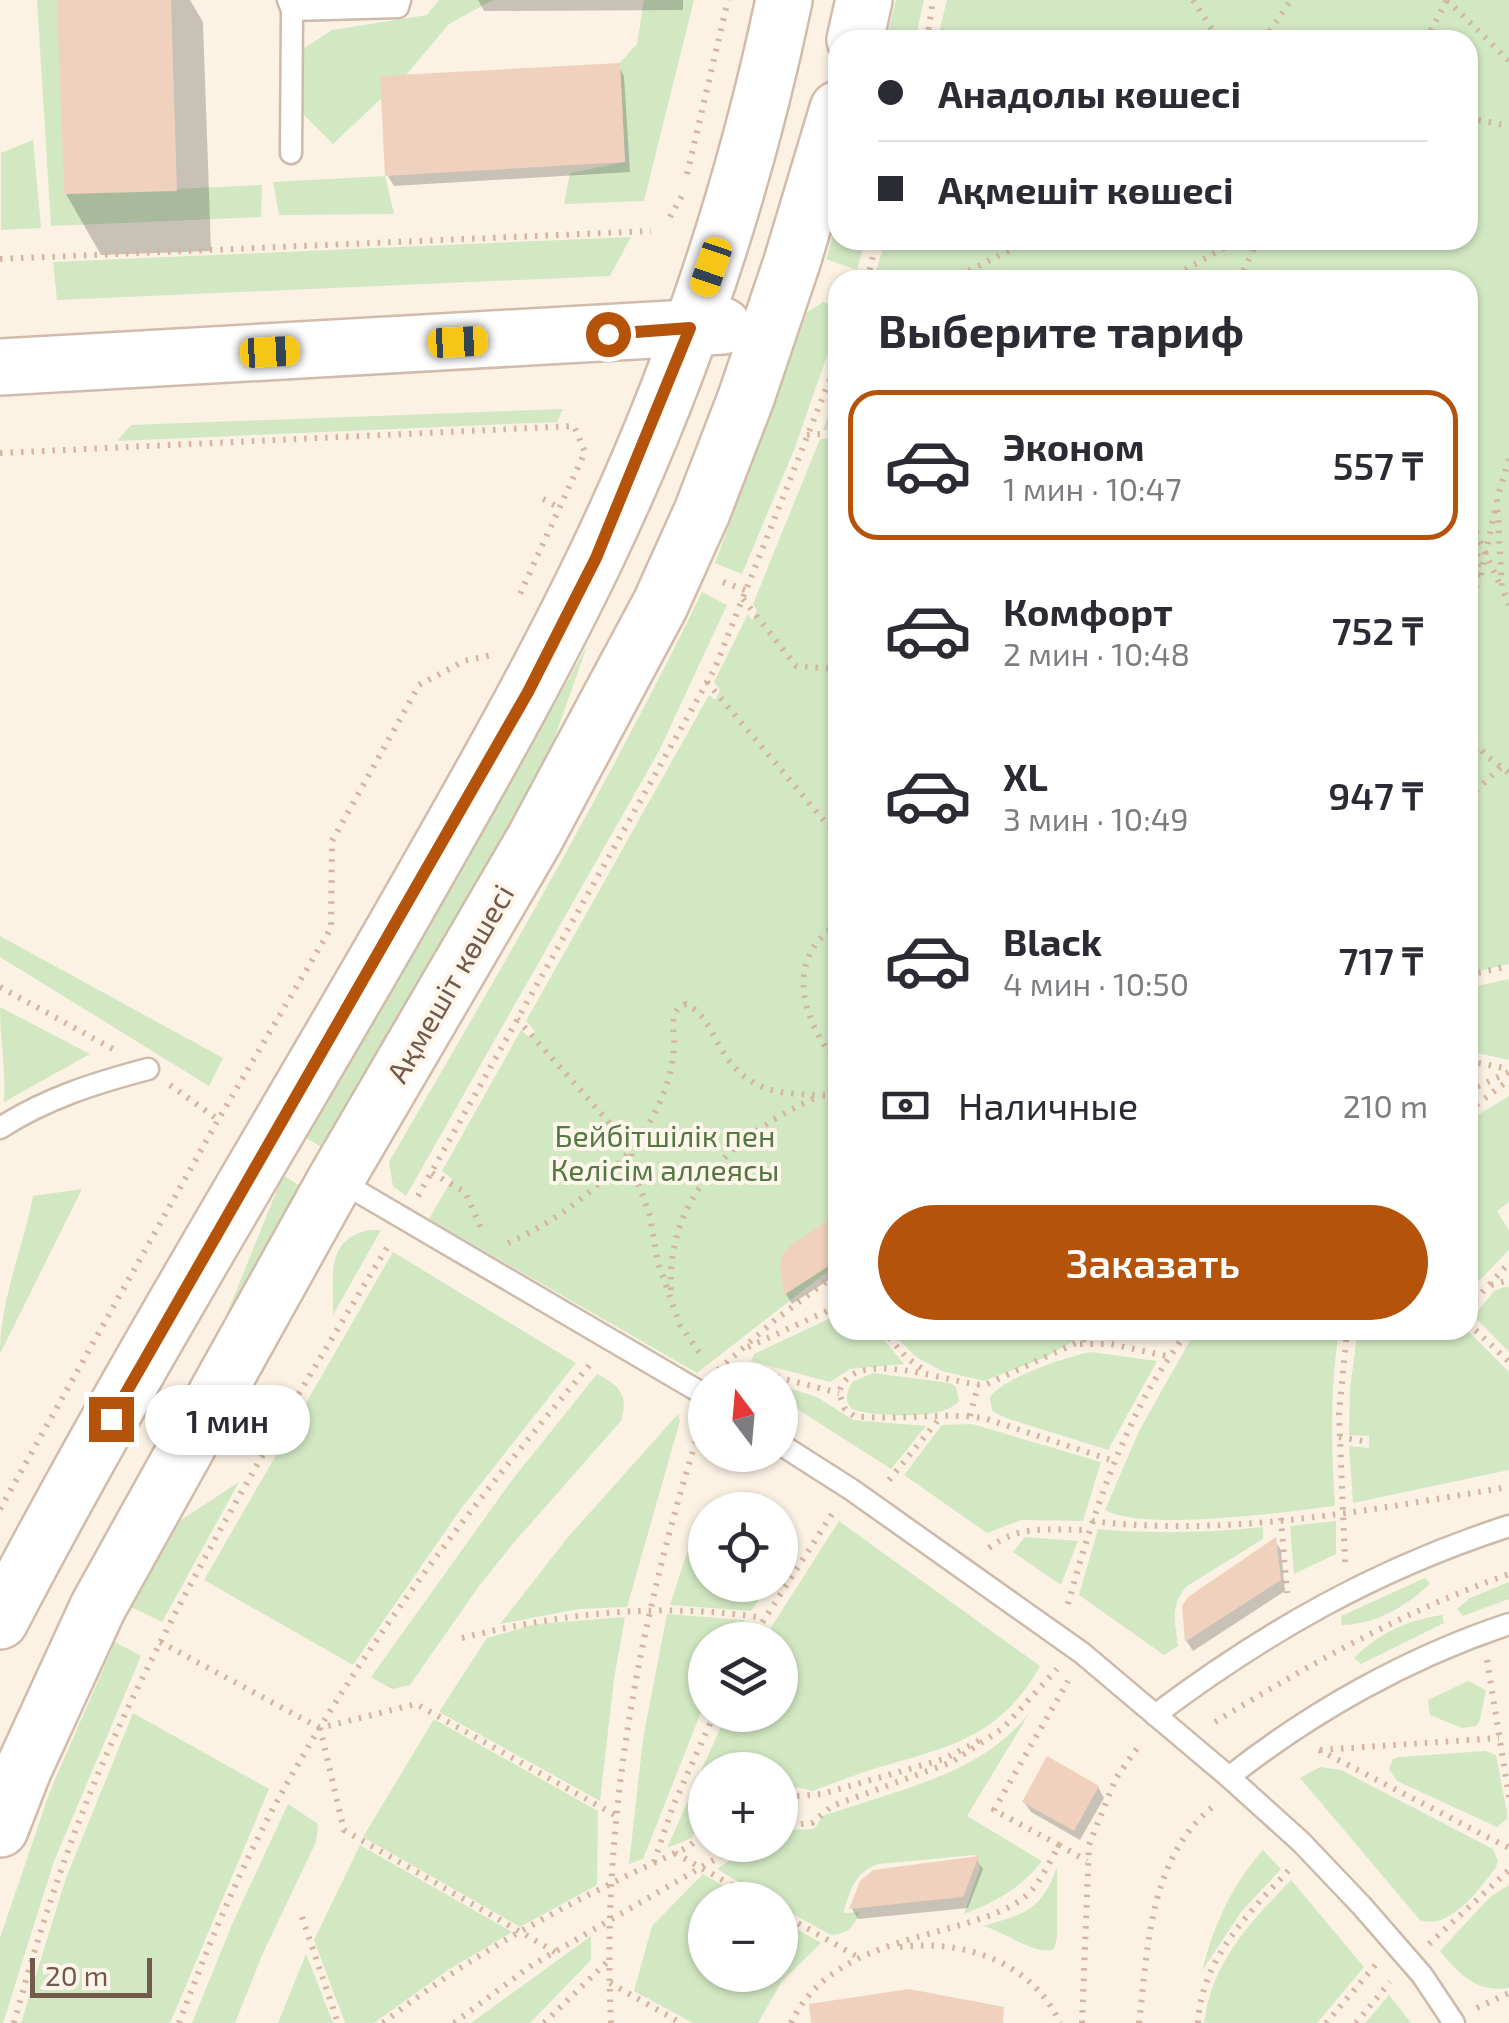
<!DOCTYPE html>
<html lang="ru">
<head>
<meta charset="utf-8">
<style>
  :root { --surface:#fff; --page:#f2f2f3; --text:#2b2b33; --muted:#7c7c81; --line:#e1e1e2; --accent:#b45309 }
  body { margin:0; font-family:"Exo 2",sans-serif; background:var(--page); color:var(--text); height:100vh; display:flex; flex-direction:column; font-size:38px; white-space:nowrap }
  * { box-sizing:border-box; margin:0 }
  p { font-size:32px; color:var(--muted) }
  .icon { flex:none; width:55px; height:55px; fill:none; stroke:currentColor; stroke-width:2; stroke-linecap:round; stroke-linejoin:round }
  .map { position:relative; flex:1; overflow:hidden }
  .panel { position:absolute; left:828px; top:270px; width:650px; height:1070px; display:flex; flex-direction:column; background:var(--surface); border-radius:30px; box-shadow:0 2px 8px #0004 }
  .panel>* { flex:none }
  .top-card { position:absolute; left:828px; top:30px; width:650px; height:220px; border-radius:30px; box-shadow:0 2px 8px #0004; display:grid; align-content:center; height:220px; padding:0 50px; background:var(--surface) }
  .needle { width:65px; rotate:344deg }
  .fabs { position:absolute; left:688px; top:1362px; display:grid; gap:20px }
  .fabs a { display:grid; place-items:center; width:110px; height:110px; border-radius:50%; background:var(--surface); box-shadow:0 2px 8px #0004; font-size:50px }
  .scale { position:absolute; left:30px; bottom:25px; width:122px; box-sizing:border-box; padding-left:10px; border:5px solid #73594b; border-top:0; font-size:28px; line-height:35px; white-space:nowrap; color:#73594b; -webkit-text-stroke:8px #fef6ea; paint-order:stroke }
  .end { position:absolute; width:45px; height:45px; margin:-22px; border:12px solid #b45309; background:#fff; box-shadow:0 0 0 5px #fff }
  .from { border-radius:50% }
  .bubble { position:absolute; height:70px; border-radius:35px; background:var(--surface); box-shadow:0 2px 8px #0004; font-size:32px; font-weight:600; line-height:70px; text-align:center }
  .car { position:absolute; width:30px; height:60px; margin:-30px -15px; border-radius:12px; box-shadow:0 0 8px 2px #0007; background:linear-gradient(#f5c518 24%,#345 0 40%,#f5c518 0 76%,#345 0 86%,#f5c518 0) }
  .top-card b { display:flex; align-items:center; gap:35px; height:95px; font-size:38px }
  .top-card b+b { border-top:2px solid var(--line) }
  .top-card i { width:25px; height:25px; background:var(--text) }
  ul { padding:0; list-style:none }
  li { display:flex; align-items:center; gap:30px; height:150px; margin:0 20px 15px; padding:0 30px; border:5px solid transparent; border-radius:30px }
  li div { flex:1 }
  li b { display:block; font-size:38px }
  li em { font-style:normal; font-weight:600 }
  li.current { border-color:var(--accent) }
  li>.icon { width:90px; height:90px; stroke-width:1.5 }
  h2 { padding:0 50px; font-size:45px; line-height:120px }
  .pay { display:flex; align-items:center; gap:25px; height:110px; padding:0 50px; font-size:38px }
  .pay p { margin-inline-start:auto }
  .primary-button { display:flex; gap:20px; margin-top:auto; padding:20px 50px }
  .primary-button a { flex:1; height:115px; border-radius:60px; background:var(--accent); color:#fff; font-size:40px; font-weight:600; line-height:115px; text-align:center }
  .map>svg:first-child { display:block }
</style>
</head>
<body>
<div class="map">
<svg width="1509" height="2023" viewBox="0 0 1509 2023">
  <rect width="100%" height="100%" fill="#fbf2e4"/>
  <g fill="#d2e8c3">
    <polygon points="37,0 60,0 64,194 262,185 261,217 51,226"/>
    <polygon points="439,0 493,0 449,24 406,75 333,144 295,106 303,49 332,30 427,15"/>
    <polygon points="644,0 694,0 644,201 564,204 570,173 625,162 620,63 637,44"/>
    <polygon points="896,0 924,0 915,40 886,40"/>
    <polygon points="947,0 1509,0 1509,964 1468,974 1468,280 883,280 883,277 875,276 885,240 1468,240 1468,40 937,40"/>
    <polygon points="33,140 41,228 1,230 1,153"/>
    <polygon points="385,176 394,214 279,215 273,182"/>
    <polygon points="837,222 838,240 865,240 857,270 826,259"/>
    <polygon points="631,237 610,276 57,300 53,262"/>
    <polygon points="823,302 837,307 837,327 794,450 742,574 715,563 807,312"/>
    <polygon points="837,392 837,1264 697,1373 429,1219 452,1179 442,1171 521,1030 531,1039 535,1031 526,1021 709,695 715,700 720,690 714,682 748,614 752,620 757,610 753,604 820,439 831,438 833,430 823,430"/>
    <polygon points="563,409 557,422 117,441 131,425"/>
    <path d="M702 592 727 605 659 751 406 1196 393 1186 389 1162C498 975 607 787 702 592Z"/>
    <polygon points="587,646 535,794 330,1152 306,1138 462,870"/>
    <polygon points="0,936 223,1058 209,1086 0,957"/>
    <polygon points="1509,979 1509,1060 1468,1051 1468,988"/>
    <path d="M0 1007 90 1054 4 1102C6 1070 0 1039 0 1007Z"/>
    <polygon points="1509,1096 1509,1202 1497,1211 1509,1230 1509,1250 1468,1292 1468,1121"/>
    <polygon points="283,1175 305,1189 226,1316"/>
    <path d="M82 1189 0 1354C0 1299 23 1249 33 1196Z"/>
    <path d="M369 1230H381L333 1315C334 1277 324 1240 369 1230Z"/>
    <polygon points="393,1252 576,1363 460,1510 353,1665 204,1580"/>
    <polygon points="1504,1287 1509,1287 1509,1352 1474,1316 1494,1291"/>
    <polygon points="837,1315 838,1330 876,1330 904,1364 850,1369 830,1382 751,1361 754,1354"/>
    <polygon points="889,1330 1093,1330 1044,1358 984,1381 942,1371 916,1357"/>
    <path d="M1196 1330H1339C1330 1389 1331 1446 1335 1506 1286 1512 1145 1532 1105 1510L1139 1431Z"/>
    <polygon points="1358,1330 1467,1330 1509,1372 1509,1470 1353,1503 1349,1446 1369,1448 1369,1436 1349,1435 1350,1388"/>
    <path d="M1091 1352 1157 1361 1108 1450 1006 1418 992 1411 990 1398C999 1379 1068 1356 1091 1352Z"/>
    <path d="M873 1373 950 1383 956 1387 959 1401C944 1421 877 1416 854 1410 843 1403 847 1392 852 1382Z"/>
    <path d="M597 1374C620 1386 629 1395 621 1421L516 1540 479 1586 410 1685 392 1689 371 1677 512 1480Z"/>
    <polygon points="780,1385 817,1397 853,1420 926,1426 891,1469 780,1398"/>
    <polygon points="678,1414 680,1421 627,1607 579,1609 500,1624 569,1536"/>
    <polygon points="972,1424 1101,1462 1083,1521 1021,1520 987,1533 904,1475 942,1425"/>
    <polygon points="239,1482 162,1622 131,1607 181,1520"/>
    <path d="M839 1521 1040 1666C1003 1733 955 1746 887 1765 862 1772 837 1782 812 1791L797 1787 780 1803V1770H705V1824L696 1828 692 1838 667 1848 726 1715H780V1640H763Z"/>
    <polygon points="1336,1521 1336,1554 1294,1574 1290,1526"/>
    <path d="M1263 1527V1539L1187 1586C1170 1604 1175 1622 1178 1646L1164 1655 1079 1595 1098 1529C1154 1534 1206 1533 1263 1527Z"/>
    <polygon points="694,1531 705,1532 705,1585 768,1585 751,1611 670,1605"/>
    <polygon points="1025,1537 1078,1541 1061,1585 1013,1552"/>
    <path d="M1425 1578 1430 1584C1405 1607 1376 1624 1342 1625L1341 1616Z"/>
    <polygon points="1509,1582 1509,1599 1463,1616 1457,1609 1470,1598"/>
    <polygon points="667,1614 745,1620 735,1640 705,1640 705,1702 643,1859 629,1864 643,1739"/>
    <path d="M1442 1615 1444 1623 1361 1664 1354 1658C1378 1633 1408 1620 1442 1615Z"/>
    <polygon points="625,1617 614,1679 600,1801 439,1712 487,1638 536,1624"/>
    <polygon points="115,1642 141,1656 54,1861 3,2023 0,2023 0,1938 50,1791"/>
    <polygon points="1468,1681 1486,1690 1480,1720 1476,1726 1462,1728 1430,1715 1428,1700"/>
    <path d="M1030 1712 967 1816 1042 1861C1021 1888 996 1902 964 1914L981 1865 975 1855 879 1864C854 1872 851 1890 843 1913L859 1912C855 1927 847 1934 831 1935L780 1907V1900H769L717 1869 753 1845H780V1834L793 1830 814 1829 823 1816C895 1790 981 1776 1030 1712Z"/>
    <polygon points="133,1713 269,1789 170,2023 21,2023 66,1878"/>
    <polygon points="434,1719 598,1811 597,1885 520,1927 363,1837"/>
    <polygon points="1485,1751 1496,1755 1507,1812 1507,1819 1497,1827 1397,1781 1389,1769 1393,1759 1399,1757"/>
    <path d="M1320 1767 1341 1770 1493 1849 1498 1861 1496 1867C1480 1889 1449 1931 1420 1920L1300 1778Z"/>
    <polygon points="288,1804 318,1824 316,1842 263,1953 235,2023 192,2023 233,1922"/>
    <polygon points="360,1845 512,1932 448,1970 374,2023 345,2023 314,1940"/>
    <path d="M1263 1850 1281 1869 1241 1912 1202 1971C1214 1925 1231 1886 1263 1850Z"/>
    <path d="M1057 1867V1937L1054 1949C1038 1957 1003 1931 983 1926 1025 1914 1041 1911 1057 1867Z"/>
    <polygon points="703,1874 748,1900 705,1900 705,1975 780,1975 780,1919 821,1943 782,1981 758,2023 693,2023 634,1991 652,1926"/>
    <path d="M1291 1880 1364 1967 1317 2023H1204C1212 1961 1250 1923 1291 1880Z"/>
    <path d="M1509 1885V1988C1476 1993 1459 1974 1440 1951L1490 1897Z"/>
    <polygon points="591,1936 591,1960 530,2023 471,2023"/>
    <polygon points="306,1954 333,2023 278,2023"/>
    <polygon points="1389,1995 1411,2023 1365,2023"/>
  </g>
  <g fill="#0003">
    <polygon points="59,0 190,0 203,22 211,251 101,255 66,194"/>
    <polygon points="478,0 683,0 683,10 484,11"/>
    <polygon points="618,65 624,76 630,172 394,186 388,176"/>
    <polygon points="838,1217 838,1274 792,1304 786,1294 783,1259"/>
    <polygon points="1275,1541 1281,1550 1285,1591 1193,1651 1187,1642 1185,1607"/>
    <polygon points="1098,1787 1104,1798 1080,1840 1031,1812 1024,1802"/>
    <polygon points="977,1859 983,1869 968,1908 858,1919 852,1909 865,1878"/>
  </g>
  <g fill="#f0d1bd">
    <polygon points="57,0 171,0 177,191 64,194"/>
    <polygon points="620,63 625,162 385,176 380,76"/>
    <polygon points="838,1214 838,1260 784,1295 780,1265 783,1254 791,1245"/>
    <polygon points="1276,1537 1281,1580 1185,1642 1182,1606 1188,1597"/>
    <polygon points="1047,1756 1099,1786 1074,1831 1022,1802"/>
    <polygon points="979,1856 963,1897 849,1909 860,1881 873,1870"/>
    <polygon points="909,1989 1004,2007 1003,2023 811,2023 809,2004"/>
  </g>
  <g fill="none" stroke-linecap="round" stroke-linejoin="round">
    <g stroke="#ccbaab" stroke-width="25">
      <g id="lane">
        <polyline points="288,0 292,10 291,153"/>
        <polyline points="292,10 398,7 400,0"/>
        <path d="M0 1128C47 1098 95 1083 148 1069"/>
        <polyline points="338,1180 705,1395"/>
        <polyline points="780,1444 852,1490 1082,1653 1229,1777 1301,1842 1361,1905 1422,1975 1454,2023"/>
        <path d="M1155 1715C1267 1631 1376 1569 1509 1526"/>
        <path d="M1229 1777C1311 1712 1409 1657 1509 1624"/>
      </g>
    </g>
    <g stroke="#d1bcab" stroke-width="60">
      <g id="secondary">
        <polyline points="855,40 864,0"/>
        <polyline points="0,367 723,326"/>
        <path d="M0 1621C123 1385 263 1157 396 926 465 805 535 684 595 559 680 382 744 191 784 0"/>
        <polyline points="0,1829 23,1770 98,1607 336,1179 534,840 660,605 702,512 746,398 792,262 838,109"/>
      </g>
    </g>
    <g stroke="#d4b5a0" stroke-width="6" stroke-dasharray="2.5 8" stroke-linecap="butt">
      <polyline points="1193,0 1219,40"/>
      <polyline points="1447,0 1509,61"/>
      <polyline points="927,40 933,0"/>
      <polyline points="1264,40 1291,0"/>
      <polyline points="1426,40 1447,0"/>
      <polyline points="1468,118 1509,126"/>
      <polyline points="687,174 728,0"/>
      <polyline points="670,217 682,196"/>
      <polyline points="0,259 651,231"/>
      <polyline points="867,280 877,240"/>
      <polyline points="950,280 1030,240"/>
      <polyline points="1167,280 1238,240"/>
      <polyline points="1239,280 1258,240"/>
      <polyline points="807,435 838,433"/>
      <polyline points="0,453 574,426 585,452 520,594"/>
      <polyline points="1509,459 1497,499 1502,588 1509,605"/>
      <polyline points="543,499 560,508"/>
      <path d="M1468 513C1483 549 1479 588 1468 624"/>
      <polyline points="1476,532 1500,585"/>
      <polyline points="1481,575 1495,509"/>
      <polyline points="723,582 745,590"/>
      <polyline points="743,599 796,666 838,669"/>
      <polyline points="707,682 837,836"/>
      <polyline points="1468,735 1487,756 1509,773"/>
      <polyline points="1468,757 1478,747"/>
      <polyline points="1468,798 1501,767"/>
      <path d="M838 924C783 958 802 1022 838 1063"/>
      <polyline points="1468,975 1509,966"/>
      <polyline points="0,987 113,1049"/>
      <polyline points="517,1019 632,1148 631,1164 650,1216 658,1263 680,1325 701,1355"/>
      <polyline points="1468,1061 1509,1069"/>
      <polyline points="170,1085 220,1121"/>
      <polyline points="1468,1091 1509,1072"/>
      <polyline points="1468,1111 1509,1080"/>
      <polyline points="432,1173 465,1192 481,1228"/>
      <polyline points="418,1196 715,668 838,359"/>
      <path d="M508 1243C569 1216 630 1166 659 1104 668 1085 673 1066 674 1045 674 1035 672 1022 675 1014 678 1007 680 1007 686 1004 704 1013 710 1030 720 1047 750 1099 787 1093 838 1096"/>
      <polyline points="1491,1285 1509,1280"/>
      <path d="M671 1290C666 1196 735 1134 815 1098"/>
      <polyline points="1468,1308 1509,1263"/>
      <polyline points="1468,1323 1509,1362"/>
      <polyline points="882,1330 907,1358 927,1372"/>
      <path d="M1104 1330 985 1385C952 1385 851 1343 839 1393L845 1409 854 1416C897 1421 941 1412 984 1418L1114 1461"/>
      <polyline points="1080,1344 1111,1344 1171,1357"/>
      <polyline points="748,1347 838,1306"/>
      <polyline points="726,1364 839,1393"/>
      <polyline points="718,1370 776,1319 838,1273"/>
      <polyline points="970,1416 978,1385"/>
      <polyline points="1339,1437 1369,1442"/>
      <polyline points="889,1480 939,1419"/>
      <polyline points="0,1509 218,1120 331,928 332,841 419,685 464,661 492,655"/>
      <polyline points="1281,1518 1287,1593"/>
      <path d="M1092 1521C1230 1538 1373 1509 1509 1487"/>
      <path d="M989 1548C1019 1524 1052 1530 1089 1530"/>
      <polyline points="1345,1562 1339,1414 1347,1330"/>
      <path d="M1068 1604C1088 1532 1110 1462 1146 1395 1158 1373 1174 1351 1188 1330"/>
      <path d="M462 1638C562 1613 662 1602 764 1618"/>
      <polyline points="751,1640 834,1511"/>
      <polyline points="160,1642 320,1728"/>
      <polyline points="1487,1660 1509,1797"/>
      <path d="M1215 1722C1310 1664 1404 1611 1509 1574"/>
      <polyline points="1319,1750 1509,1848"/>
      <polyline points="1320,1750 1499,1738"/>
      <polyline points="780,1808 796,1796 822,1794 944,1759 984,1738"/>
      <polyline points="780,1826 812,1823 832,1806 952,1762 1002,1729 1057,1669"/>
      <polyline points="1059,1845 1087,1861"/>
      <polyline points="675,1853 758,1900"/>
      <polyline points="654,1862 673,1806 714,1715"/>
      <polyline points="780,1913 858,1957"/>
      <polyline points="302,1917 338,2023"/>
      <polyline points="1429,1944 1509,1870"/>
      <path d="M900 1947C964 1939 1032 1962 1060 2023"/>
      <polyline points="555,1952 344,1830 320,1728 416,1704 615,1815"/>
      <polyline points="610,1983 681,2023"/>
      <polyline points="1477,2008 1509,1993"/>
      <path d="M14 2023C39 1931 69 1839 108 1751 188 1574 290 1407 391 1241"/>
      <path d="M179 2023C209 1943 243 1861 285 1787 370 1635 480 1495 592 1362"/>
      <path d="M383 2023C474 1951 583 1895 688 1847L705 1833"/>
      <polyline points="454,2023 532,1965 740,1845"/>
      <polyline points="544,2023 608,1961"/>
      <path d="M611 2023C601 1818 639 1620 701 1425"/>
      <path d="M791 2023C824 1954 901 1943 967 1923 989 1916 1013 1909 1030 1892 1042 1879 1050 1861 1059 1845L994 1810 1068 1681"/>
      <polyline points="1082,2023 1089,1845 1116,1778 1141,1743"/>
      <path d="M1139 2023C1148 1947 1149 1856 1215 1805"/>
      <path d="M1198 2023C1201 1960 1249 1912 1290 1869"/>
      <polyline points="1326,2023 1377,1963"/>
      <polyline points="1356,2023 1390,1982"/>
    </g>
    <use href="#lane" stroke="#fff" stroke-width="20"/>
    <use href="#secondary" stroke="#fff" stroke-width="55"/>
  </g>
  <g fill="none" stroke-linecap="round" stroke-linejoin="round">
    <polyline stroke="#b45309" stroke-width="12" points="111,1419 528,692 596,558 690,328 608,334"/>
  </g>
  <g text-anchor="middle" stroke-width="8" stroke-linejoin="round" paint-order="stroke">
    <g font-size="30" fill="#73594b" stroke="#fef6ea">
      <text transform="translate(451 984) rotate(-60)" y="10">Ақмешіт көшесі</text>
    </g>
    <g font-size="30" fill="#537843" stroke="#fef6ea">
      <text x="665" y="1147">Бейбітшілік пен<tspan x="665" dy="34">Келісім аллеясы</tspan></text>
    </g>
  </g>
</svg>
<div class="fabs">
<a><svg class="needle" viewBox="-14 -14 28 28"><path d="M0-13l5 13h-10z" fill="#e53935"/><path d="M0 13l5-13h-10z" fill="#7c7c81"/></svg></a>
<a><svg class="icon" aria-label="locate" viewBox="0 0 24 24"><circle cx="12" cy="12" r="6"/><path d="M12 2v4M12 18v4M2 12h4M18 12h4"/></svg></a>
<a><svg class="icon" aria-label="layers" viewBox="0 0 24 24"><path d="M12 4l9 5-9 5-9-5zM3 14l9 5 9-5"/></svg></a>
<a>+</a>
<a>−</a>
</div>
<div class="scale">20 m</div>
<i class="end from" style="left:608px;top:334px"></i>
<i class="end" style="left:111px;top:1419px"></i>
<div class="bubble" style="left:145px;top:1385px;width:165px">1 мин</div>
<i class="car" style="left:711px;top:267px;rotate:199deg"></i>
<i class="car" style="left:458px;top:342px;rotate:87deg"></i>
<i class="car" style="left:270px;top:352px;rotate:87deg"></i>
<div class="top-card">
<b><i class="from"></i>Анадолы көшесі</b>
<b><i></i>Ақмешіт көшесі</b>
</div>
<section class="panel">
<h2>Выберите тариф</h2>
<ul>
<li class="current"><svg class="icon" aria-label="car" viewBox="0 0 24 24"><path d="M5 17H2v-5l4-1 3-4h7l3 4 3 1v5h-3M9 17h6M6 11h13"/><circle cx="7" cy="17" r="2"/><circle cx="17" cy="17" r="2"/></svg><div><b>Эконом</b><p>1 мин · 10:47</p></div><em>557 ₸</em></li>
<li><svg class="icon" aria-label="car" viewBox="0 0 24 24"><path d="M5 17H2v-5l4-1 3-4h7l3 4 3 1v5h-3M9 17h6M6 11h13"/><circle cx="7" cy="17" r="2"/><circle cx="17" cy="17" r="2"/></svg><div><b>Комфорт</b><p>2 мин · 10:48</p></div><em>752 ₸</em></li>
<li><svg class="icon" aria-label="car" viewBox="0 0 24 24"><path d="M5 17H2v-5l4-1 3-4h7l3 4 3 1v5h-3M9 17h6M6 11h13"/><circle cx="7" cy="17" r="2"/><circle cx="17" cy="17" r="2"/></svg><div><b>XL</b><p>3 мин · 10:49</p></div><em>947 ₸</em></li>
<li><svg class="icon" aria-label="car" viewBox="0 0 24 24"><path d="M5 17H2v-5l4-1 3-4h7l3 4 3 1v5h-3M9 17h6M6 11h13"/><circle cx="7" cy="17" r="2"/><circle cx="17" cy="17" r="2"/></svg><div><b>Black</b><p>4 мин · 10:50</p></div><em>717 ₸</em></li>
</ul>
<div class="pay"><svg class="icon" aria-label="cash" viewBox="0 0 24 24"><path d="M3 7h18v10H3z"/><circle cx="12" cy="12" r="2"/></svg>Наличные<p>210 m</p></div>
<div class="primary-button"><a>Заказать</a></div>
</section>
</div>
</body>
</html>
